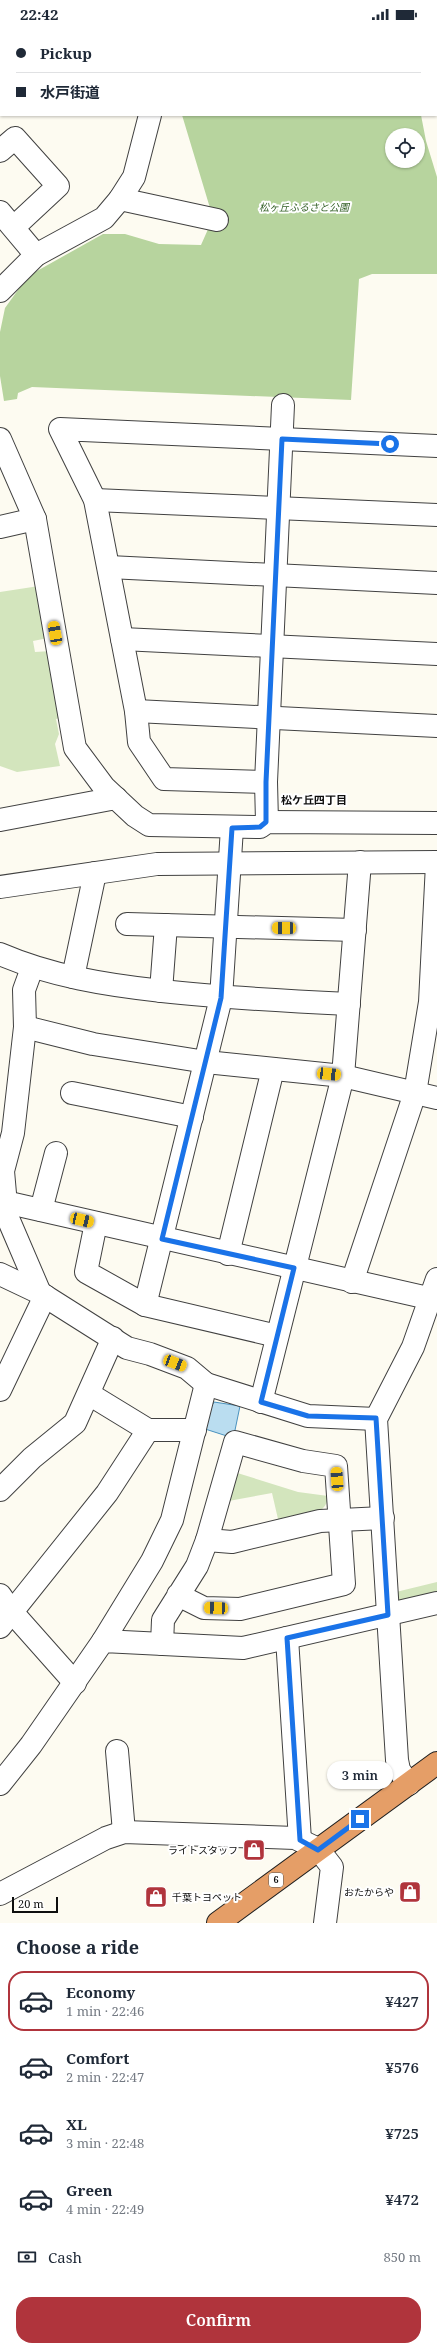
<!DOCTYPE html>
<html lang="en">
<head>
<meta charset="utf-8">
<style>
  :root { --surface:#fff; --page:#f6f6f7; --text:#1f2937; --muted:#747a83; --line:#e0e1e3; --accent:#b0343c }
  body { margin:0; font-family:"Noto Serif","Noto Sans JP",serif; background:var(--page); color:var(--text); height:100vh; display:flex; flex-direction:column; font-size:15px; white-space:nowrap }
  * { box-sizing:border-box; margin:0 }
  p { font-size:13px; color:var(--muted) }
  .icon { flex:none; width:22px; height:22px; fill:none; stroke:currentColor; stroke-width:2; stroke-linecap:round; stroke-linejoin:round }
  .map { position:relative; height:1895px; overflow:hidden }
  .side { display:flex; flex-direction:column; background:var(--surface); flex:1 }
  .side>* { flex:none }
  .hud { position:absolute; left:0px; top:0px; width:437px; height:88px; box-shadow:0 1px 3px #0004; display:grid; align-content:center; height:88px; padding:0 16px; background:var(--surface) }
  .controls { position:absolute; left:385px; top:100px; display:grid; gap:8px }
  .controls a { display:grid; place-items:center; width:40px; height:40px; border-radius:50%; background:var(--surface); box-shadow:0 1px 3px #0004; font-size:20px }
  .scale { position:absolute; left:12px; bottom:10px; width:46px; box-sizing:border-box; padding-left:4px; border:2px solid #0e0e0e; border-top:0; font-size:11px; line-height:14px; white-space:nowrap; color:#0e0e0e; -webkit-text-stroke:3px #fff; paint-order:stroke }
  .end { position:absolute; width:18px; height:18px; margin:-9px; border:5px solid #1a73e8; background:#fff; box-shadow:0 0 0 2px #fff }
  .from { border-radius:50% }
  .bubble { position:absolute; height:28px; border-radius:14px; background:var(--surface); box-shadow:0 1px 3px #0004; font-size:13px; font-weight:600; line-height:28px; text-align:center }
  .car { position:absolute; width:12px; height:24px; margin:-12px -6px; border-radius:5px; box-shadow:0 0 3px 1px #0007; background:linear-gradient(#f5c518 24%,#345 0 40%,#f5c518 0 76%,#345 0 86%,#f5c518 0) }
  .hud b { display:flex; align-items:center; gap:14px; height:38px; font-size:15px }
  .hud b+b { border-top:1px solid var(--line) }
  .hud i { width:10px; height:10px; background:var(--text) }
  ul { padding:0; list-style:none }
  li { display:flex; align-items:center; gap:12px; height:60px; margin:0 8px 6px; padding:0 8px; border:2px solid transparent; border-radius:16px }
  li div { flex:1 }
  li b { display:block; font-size:15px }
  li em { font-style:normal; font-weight:600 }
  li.selected { border-color:var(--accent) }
  li>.icon { width:36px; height:36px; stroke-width:1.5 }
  h2 { padding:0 16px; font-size:18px; line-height:48px }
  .pay { display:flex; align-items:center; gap:10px; height:44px; padding:0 16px; font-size:15px }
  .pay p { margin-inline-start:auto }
  .cta { display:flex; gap:8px; margin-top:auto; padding:8px 16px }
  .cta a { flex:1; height:46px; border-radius:16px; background:var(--accent); color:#fff; font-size:16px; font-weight:600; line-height:46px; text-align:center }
  .status { display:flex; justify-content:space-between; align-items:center; height:28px; padding:0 20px; background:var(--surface); direction:ltr }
  .status svg { height:11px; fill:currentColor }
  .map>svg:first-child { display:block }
</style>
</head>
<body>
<div class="status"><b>22:42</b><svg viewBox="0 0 49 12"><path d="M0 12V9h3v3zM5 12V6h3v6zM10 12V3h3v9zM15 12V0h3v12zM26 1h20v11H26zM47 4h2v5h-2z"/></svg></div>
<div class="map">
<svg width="437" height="1895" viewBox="0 0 437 1895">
  <rect width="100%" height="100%" fill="#fdfbf1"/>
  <g fill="#d3e5bd">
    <polygon points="39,558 48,610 33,613 35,624 51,623 63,689 56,691 59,706 55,716 60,738 17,744 0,738 0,564"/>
    <path d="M231 1443 298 1464 328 1468C327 1491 295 1488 278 1491L272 1465 223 1474Z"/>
    <polygon points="437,1554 437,1567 396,1574 396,1564"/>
  </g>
  <path fill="#b7d49e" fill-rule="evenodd" d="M182 87H421L426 113 437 149V246H372L359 251 351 372 32 359 18 365 17 371 4 373 0 348V304L5 280 28 248 103 206H125L159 216 201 217 213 190ZM392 107H418V133H392Z"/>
  <polygon fill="#baddf0" stroke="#4992bf" points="214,1374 240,1378 234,1407 230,1409 202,1400 209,1376 213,1376"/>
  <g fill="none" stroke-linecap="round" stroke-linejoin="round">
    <g stroke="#414141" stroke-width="24">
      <g id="minor">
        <polyline points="171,1 172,0"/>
        <polyline points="376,1 379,0"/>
        <polyline points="0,123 15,110 58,158 14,199"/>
        <polyline points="120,171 217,192"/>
        <polyline points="0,184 36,227"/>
        <polyline points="0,263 36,227 104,190 120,171 134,149 150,87"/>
        <polyline points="0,411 35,491 75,720 104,759 135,788 149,797 260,799 267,794 437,795"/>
        <polyline points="95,472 437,487"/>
        <polyline points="0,499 35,491"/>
        <polyline points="109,539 437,555"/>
        <polyline points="122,611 437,626"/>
        <polyline points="136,683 437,698"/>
        <polyline points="266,754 164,751 139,714 136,683 95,472 60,401 437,418"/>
        <polyline points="0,792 116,770"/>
        <polyline points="267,794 266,754 283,377"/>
        <polyline points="0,859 157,836 437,834"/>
        <polyline points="127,896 355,902"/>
        <path d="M0 926C51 948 106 957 162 963 224 970 286 973 349 976"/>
        <polyline points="32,940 24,962 25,999 13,1105 3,1143 7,1188 40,1265"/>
        <polyline points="73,949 95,845"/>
        <polyline points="161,963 166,897"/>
        <polyline points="25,999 93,1016 206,1034 343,1048 437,1070"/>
        <polyline points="72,1065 192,1089"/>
        <polyline points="5,1174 437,1272"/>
        <polyline points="41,1182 56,1125"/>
        <polyline points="96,1195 86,1244 145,1277 277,1308"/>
        <polyline points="228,1226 273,1041"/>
        <polyline points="0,1246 40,1265 127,1320 150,1326 187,1340 206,1356 308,1388 376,1391"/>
        <polyline points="352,1254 415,1065 430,974 437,836"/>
        <polyline points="145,1277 221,970 232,800"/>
        <polyline points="0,1362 45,1268"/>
        <polyline points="89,1366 148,1402 195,1402"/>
        <polyline points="261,1374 343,1048 360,834"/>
        <polyline points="0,1462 32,1430 75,1395 113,1310"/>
        <polyline points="207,1512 232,1514 320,1493 383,1490"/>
        <polyline points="0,1567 12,1584 75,1655"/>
        <polyline points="0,1599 107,1465 148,1402"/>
        <polyline points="287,1610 300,1812"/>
        <polyline points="103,1613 152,1533 172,1492 206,1356"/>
        <polyline points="162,1616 163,1592 197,1538 207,1512 235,1414 303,1433 336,1438 344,1556 240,1581 204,1580 178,1567"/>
        <polyline points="117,1723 124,1804"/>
        <polyline points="0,1756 31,1717 103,1613 243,1620 437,1575"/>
        <polyline points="409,1756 399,1742 397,1732 376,1391 413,1319 437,1251"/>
        <polyline points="0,1866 106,1810 124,1804 295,1810 318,1821 332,1839 325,1895"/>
      </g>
    </g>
    <g stroke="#1f1f1f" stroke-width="24">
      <polyline id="highway" points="218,1895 437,1735"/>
    </g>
    <use href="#minor" stroke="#fff" stroke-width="22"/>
    <use href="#highway" stroke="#e59e67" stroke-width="22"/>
  </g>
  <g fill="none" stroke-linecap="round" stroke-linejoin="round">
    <polyline stroke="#1a73e8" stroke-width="5" points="360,1791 318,1822 300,1812 287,1610 388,1587 376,1390 308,1388 261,1374 294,1240 162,1211 221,970 232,800 260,799 266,794 266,754 282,411 390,416"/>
  </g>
  <defs>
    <g id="shop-square" transform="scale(1.15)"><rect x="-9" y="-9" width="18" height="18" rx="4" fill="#b0343c" stroke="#fff"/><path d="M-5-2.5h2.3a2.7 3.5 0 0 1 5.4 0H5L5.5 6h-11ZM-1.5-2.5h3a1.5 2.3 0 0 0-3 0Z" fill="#fff"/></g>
  </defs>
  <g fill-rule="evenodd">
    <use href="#shop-square" x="254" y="1822"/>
    <use href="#shop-square" x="410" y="1864"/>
    <use href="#shop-square" x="156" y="1869"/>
  </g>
  <g text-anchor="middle" stroke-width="4" stroke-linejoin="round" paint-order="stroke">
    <rect fill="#fff" stroke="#565656" stroke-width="1" x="269" y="1845" width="14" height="14" rx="3"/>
    <g font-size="9" font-weight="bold" fill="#0e0e0e">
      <text x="276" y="1855">6</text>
    </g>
    <g font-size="10" font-style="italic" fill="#325f25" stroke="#fff">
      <text x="304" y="183">松ヶ丘ふるさと公園</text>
    </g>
    <g font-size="10" fill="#0e0e0e" stroke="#fff" text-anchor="end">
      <text x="238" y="1826">ライトスタッフ</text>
      <text x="394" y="1868">おたからや</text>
      <text x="172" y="1873" text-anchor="start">千葉トヨペット</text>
    </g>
    <g font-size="11" font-weight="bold" fill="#0e0e0e" stroke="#fff">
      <text x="314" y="776">松ケ丘四丁目</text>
    </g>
  </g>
</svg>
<div class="controls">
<a><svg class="icon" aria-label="locate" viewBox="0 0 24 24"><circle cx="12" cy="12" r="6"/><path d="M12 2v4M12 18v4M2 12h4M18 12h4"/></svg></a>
</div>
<div class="scale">20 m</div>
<i class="end from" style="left:390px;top:416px"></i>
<i class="end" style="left:360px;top:1791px"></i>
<div class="bubble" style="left:327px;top:1733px;width:66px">3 min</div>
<i class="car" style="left:55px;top:605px;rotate:350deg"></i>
<i class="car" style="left:284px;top:900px;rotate:271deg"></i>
<i class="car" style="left:329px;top:1046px;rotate:96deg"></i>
<i class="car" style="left:82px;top:1192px;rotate:103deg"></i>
<i class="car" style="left:175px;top:1335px;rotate:111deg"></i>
<i class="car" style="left:337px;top:1451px;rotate:356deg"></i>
<i class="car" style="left:216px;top:1580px;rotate:272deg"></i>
<div class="hud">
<b><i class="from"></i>Pickup</b>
<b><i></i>水戸街道</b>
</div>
</div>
<section class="side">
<h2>Choose a ride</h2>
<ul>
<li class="selected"><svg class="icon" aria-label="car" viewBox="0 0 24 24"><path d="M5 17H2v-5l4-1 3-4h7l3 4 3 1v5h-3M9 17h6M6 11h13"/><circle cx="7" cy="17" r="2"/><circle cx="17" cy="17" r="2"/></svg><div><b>Economy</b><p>1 min · 22:46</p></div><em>¥427</em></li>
<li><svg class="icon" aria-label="car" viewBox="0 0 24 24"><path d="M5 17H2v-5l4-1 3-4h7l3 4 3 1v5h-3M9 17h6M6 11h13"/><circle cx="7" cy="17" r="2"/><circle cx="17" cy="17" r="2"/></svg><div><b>Comfort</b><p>2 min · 22:47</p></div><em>¥576</em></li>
<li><svg class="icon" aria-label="car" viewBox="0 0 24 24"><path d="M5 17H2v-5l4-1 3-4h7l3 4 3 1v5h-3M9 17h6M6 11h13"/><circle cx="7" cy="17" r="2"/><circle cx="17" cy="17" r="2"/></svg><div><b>XL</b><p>3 min · 22:48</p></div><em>¥725</em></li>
<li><svg class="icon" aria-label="car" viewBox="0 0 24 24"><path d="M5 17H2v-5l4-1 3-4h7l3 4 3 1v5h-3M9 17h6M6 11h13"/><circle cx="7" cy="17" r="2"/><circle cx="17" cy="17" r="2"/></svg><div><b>Green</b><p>4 min · 22:49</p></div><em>¥472</em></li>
</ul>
<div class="pay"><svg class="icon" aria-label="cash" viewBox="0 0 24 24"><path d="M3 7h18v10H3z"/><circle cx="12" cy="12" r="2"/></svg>Cash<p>850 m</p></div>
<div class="cta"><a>Confirm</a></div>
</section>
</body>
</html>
